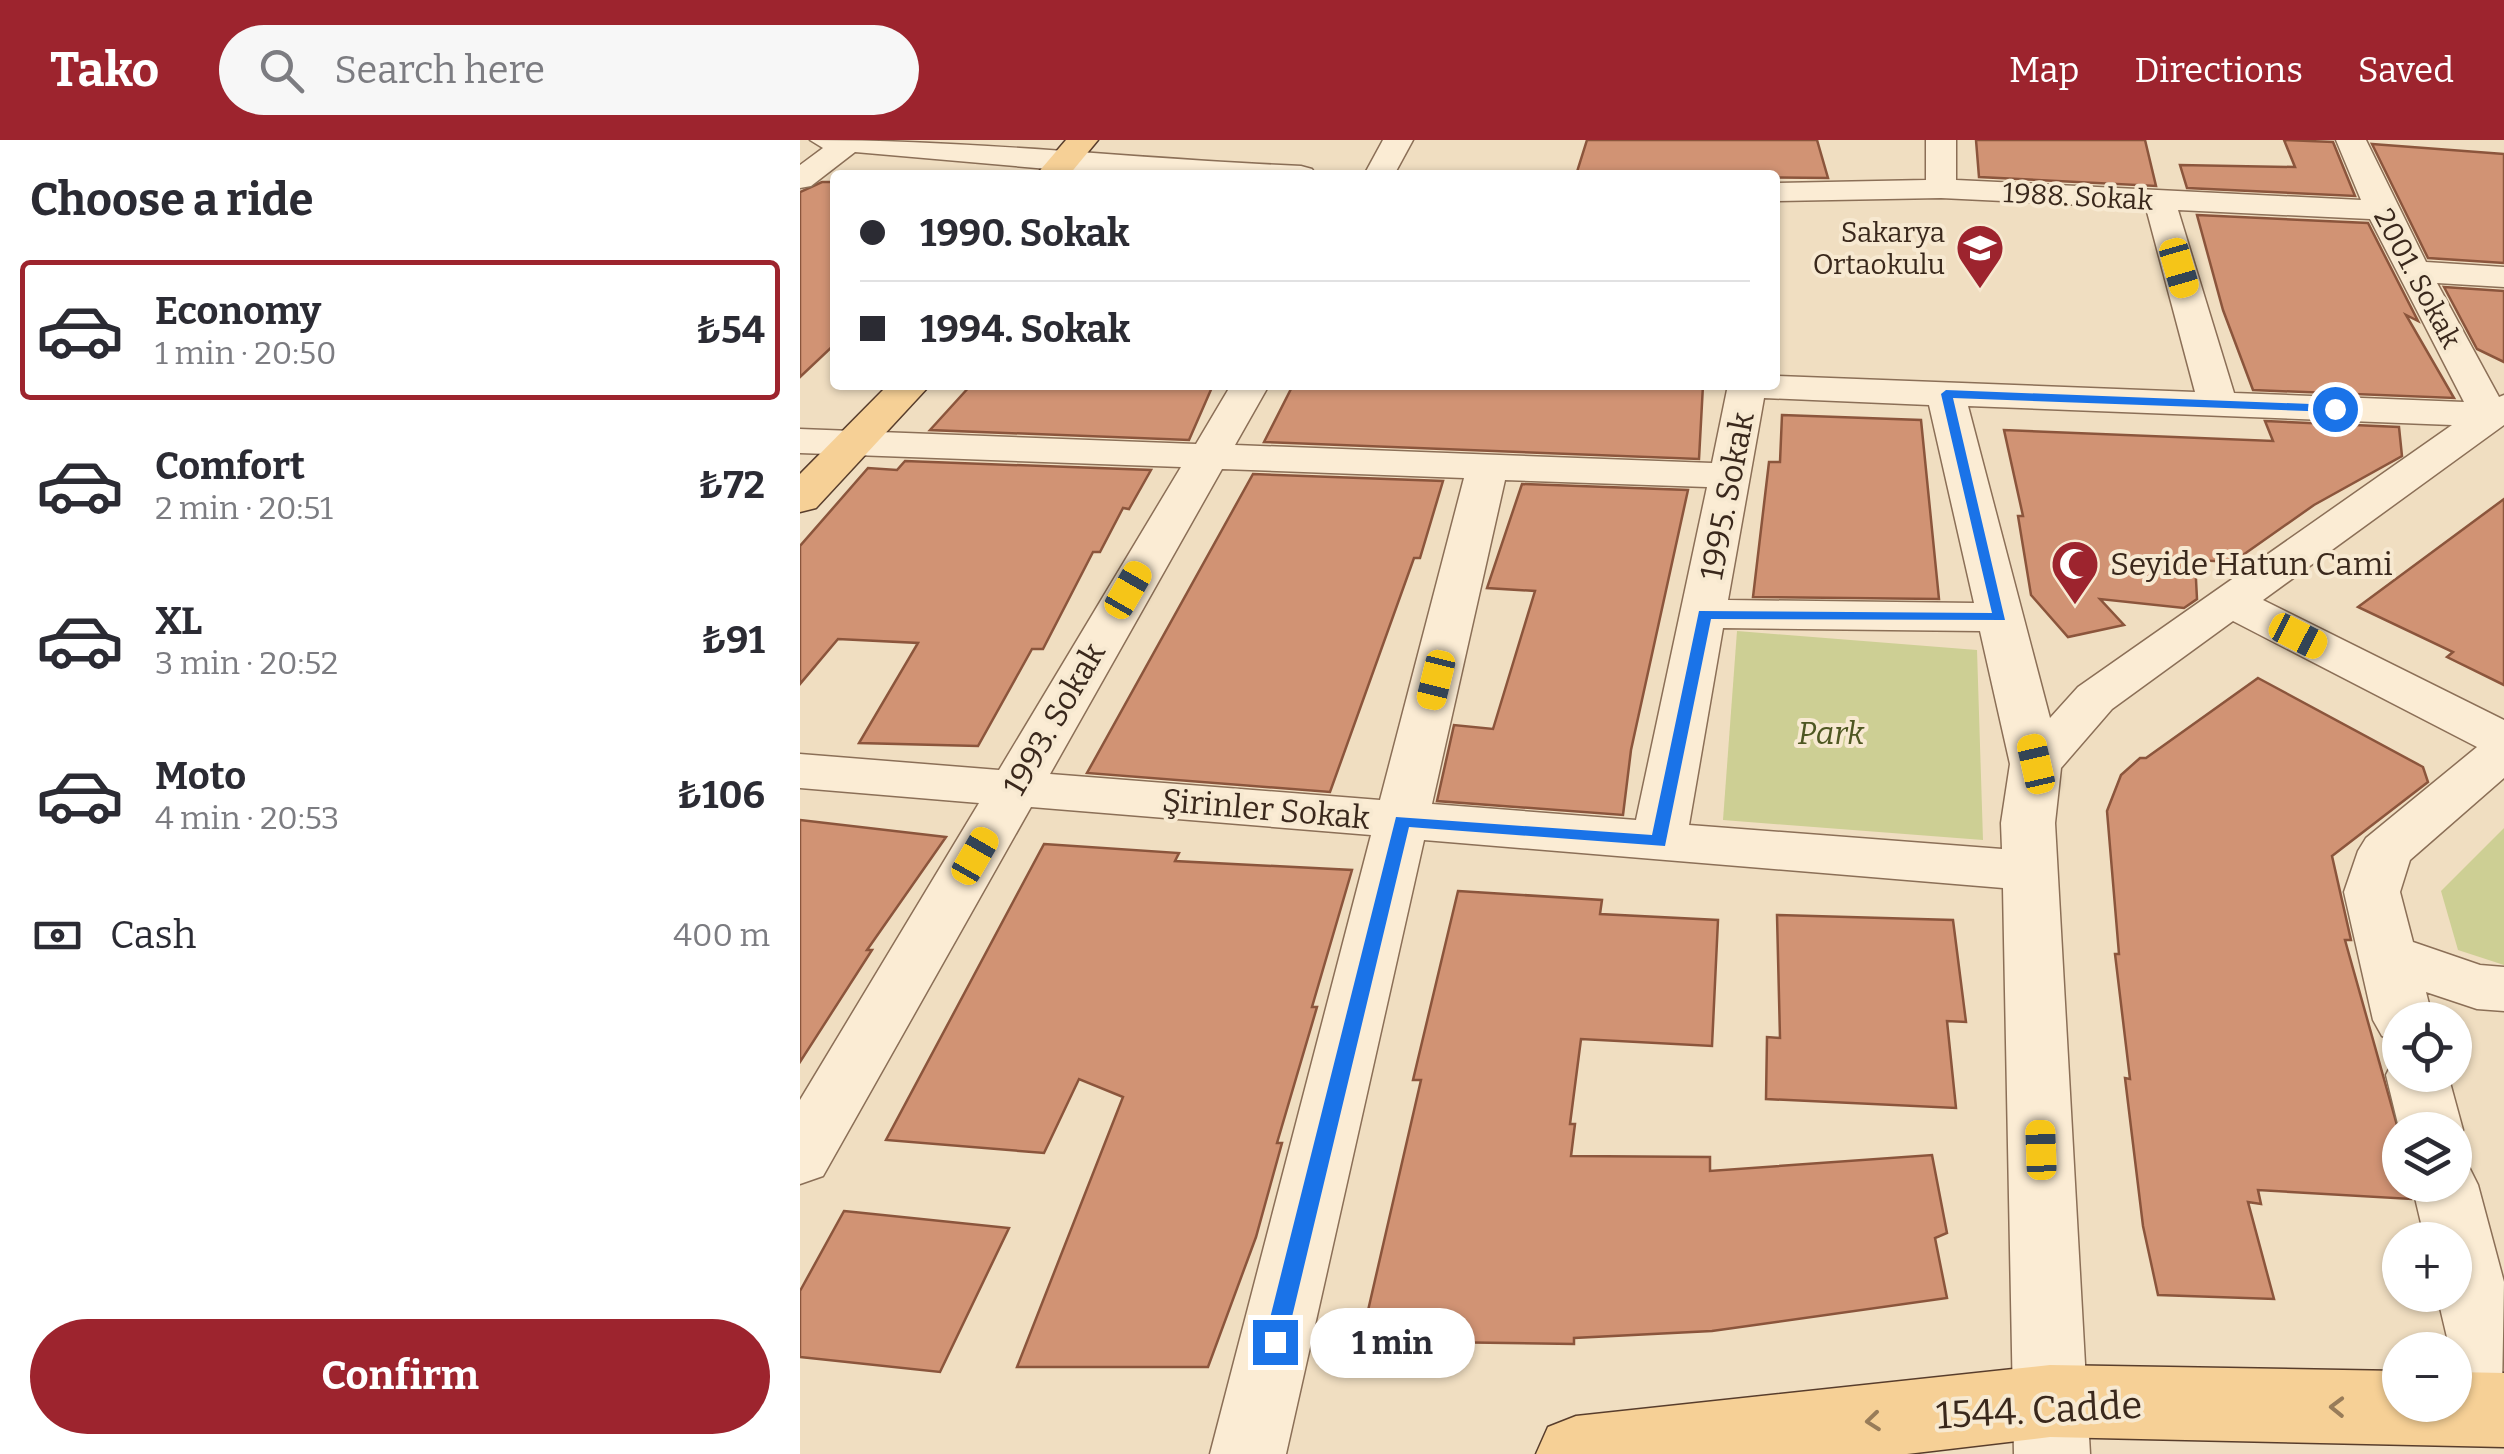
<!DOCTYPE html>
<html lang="en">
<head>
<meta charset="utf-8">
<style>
  :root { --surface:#fff; --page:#f7f7f7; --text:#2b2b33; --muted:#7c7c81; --line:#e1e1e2; --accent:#9d242e }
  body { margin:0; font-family:Bitter,serif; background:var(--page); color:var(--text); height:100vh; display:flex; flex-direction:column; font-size:38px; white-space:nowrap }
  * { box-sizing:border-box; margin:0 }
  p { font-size:32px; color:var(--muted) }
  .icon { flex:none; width:55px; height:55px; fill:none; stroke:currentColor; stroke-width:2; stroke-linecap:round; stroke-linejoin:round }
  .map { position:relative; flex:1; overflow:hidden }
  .drawer { display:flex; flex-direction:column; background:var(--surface); width:800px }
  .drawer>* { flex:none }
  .banner { position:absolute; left:30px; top:30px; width:950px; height:220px; border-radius:10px; box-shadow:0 2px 8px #0004; display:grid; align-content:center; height:220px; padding:0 30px; background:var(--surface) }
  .fabs { position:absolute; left:1582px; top:862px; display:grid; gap:20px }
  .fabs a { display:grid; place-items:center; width:90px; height:90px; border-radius:50%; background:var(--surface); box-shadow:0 2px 8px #0004; font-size:50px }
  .end { position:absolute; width:45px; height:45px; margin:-22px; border:12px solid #1a73e8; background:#fff; box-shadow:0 0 0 5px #fff }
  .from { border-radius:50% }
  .bubble { position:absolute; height:70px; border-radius:35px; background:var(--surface); box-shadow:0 2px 8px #0004; font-size:32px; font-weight:700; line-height:70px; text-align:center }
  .car { position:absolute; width:30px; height:60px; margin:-30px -15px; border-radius:12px; box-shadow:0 0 8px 2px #0007; background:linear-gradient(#f5c518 24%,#345 0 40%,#f5c518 0 76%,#345 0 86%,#f5c518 0) }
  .banner b { display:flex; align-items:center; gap:35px; height:95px; font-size:38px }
  .banner b+b { border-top:2px solid var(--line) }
  .banner i { width:25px; height:25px; background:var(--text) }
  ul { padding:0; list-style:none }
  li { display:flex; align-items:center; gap:30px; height:140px; margin:0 20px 15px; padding:0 10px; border:5px solid transparent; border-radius:10px }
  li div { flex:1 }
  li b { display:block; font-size:38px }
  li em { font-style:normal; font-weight:700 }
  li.on { border-color:var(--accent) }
  li>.icon { width:90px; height:90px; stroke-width:1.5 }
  h2 { padding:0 30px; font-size:45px; line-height:120px }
  .pay { display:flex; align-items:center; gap:25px; height:110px; padding:0 30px; font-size:38px }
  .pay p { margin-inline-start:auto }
  .cta { display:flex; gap:20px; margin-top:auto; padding:20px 30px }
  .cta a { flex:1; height:115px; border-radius:60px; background:var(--accent); color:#fff; font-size:40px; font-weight:700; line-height:115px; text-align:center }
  header { display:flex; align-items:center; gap:60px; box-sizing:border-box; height:140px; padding:0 50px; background:var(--accent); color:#fff }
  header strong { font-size:48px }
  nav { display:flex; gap:55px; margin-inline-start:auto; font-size:35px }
  .search { width:700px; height:90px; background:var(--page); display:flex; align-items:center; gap:25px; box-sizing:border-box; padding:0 35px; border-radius:55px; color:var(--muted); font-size:38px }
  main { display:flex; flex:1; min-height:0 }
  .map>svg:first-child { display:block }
</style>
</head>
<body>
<header>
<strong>Tako</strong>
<div class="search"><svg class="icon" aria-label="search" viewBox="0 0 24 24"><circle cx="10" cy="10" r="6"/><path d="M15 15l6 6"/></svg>Search here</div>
<nav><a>Map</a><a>Directions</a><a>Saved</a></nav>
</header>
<main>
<section class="drawer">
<h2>Choose a ride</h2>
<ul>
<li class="on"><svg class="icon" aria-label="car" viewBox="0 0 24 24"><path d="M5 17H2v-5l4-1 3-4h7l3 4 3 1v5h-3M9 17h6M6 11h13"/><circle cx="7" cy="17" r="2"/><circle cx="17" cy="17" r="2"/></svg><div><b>Economy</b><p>1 min · 20:50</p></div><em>₺54</em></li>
<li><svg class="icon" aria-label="car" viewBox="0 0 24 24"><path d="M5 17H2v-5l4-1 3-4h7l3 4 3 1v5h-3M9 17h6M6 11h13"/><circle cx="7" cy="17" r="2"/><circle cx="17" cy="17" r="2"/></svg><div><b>Comfort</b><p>2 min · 20:51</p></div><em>₺72</em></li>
<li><svg class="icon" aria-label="car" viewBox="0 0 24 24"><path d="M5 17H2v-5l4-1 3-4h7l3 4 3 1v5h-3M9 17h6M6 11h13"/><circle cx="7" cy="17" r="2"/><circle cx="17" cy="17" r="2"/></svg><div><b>XL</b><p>3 min · 20:52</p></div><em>₺91</em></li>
<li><svg class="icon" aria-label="car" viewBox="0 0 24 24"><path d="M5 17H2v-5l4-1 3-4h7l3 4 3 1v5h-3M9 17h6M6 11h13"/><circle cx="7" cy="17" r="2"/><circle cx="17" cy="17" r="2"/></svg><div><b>Moto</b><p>4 min · 20:53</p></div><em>₺106</em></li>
</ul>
<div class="pay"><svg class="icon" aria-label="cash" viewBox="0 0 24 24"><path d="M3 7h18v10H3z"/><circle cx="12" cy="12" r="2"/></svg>Cash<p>400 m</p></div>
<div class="cta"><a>Confirm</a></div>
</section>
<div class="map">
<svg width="1704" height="1314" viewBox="0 0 1704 1314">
  <rect width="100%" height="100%" fill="#f0dec1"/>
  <g fill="#cdcf94">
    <polygon points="937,491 1177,510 1183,700 923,680"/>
    <polygon points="1704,688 1704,825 1658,810 1641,751"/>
  </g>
  <g fill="#d19374" stroke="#8b553c" stroke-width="2.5">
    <polygon points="787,0 1017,0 1028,38 776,35"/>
    <polygon points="1176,0 1345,0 1356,46 1179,37"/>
    <polygon points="1484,0 1533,2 1555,56 1387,48 1380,25 1495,27"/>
    <polygon points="1572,4 1704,14 1704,123 1628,118"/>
    <polygon points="22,42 35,42 35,204 0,237 0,52"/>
    <polygon points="1397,75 1568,83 1618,181 1606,175 1654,258 1453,250 1423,170"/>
    <polygon points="1644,147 1704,151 1704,222 1677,209"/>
    <polygon points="171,245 413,245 389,300 130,290"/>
    <polygon points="493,245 903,245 899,319 464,302"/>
    <polygon points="982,275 1121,280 1139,459 953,457 969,322 980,322"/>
    <polygon points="1465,281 1599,287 1602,316 1514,365 1433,422 1395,420 1397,459 1384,468 1300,459 1324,485 1268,497 1231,455 1218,376 1223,376 1204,290 1473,301"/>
    <polygon points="105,321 351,330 329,369 323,368 300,412 293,412 243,509 232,509 178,606 59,603 118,503 38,499 0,544 0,406 68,328 97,330"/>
    <polygon points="453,334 643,341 620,418 614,418 530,652 287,633"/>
    <polygon points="722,344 888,350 831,610 823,675 637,661 654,585 693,589 735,451 687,448"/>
    <polygon points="1704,359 1704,545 1647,517 1653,512 1558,467"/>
    <polygon points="1458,538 1623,627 1628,642 1532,716 1551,800 1545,800 1600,996 1600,1045 1609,1045 1611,1059 1458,1050 1461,1064 1448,1062 1474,1159 1358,1155 1343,1086 1325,938 1330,939 1315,814 1319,814 1307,671 1321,635 1340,618 1346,618"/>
    <polygon points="0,680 146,697 67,810 72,810 0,922"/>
    <polygon points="244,704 379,713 375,721 552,730 512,867 517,867 477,1003 482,1003 456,1097 408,1227 217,1227 323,957 279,939 244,1013 86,1000"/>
    <polygon points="658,751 802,760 800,774 918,780 912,906 781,899 770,984 775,984 771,1016 910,1017 910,1031 1132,1015 1147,1093 1135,1098 1147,1158 912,1191 774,1198 774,1204 561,1201 621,940 613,940"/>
    <polygon points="977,775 1153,780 1166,882 1147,881 1156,968 966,959 967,897 980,898"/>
    <polygon points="44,1071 209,1088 140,1232 0,1217 0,1151"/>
  </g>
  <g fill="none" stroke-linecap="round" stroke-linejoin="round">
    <g stroke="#8b6f57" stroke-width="3">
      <g id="minor">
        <path d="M10 0C174 0 337 19 501 26L512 29 516 35H317L55 12 11 46 0 48V25L23 8Z"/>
        <polygon points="583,0 613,0 594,35 564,35"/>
        <path d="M1126 0H1156V40L1561 60 1536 0H1566L1626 122 1704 127V147L1637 143 1699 257 1704 255V285L1463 460 1704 580V638L1610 720 1600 752 1613 802 1680 825 1704 827V871L1677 869 1626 852 1633 880H1600V902L1582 896 1573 880 1544 752 1558 711 1566 698 1677 607 1433 481 1312 569 1261 628 1255 683 1290 1314H1214L1203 748 624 700 486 1314H410L571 695 231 667 23 1036 0 1044V960L179 663 0 648V614L199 630 381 327 0 313V289L396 304 431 245H469L435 305 912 323 928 245H975V236L1395 252 1346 68 1141 58 975 61V43L1126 40ZM1378 70 1570 79 1664 262 1434 253ZM964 258 1129 265 1174 463 928 460ZM1168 266 1652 285 1278 547 1250 578ZM422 329 664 338 580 660 250 634ZM705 340 907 347 836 680 632 664ZM923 488 1180 491 1210 624 1201 683 1202 709 889 685Z"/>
        <polygon points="1600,916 1600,935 1648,935 1663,990 1655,1006 1655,990 1600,992 1586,935 1595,917"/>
        <path d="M1655 1021 1668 1025 1678 1045 1704 1142 1701 1305 1675 1295C1663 1267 1655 1240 1655 1210H1650L1637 1155H1655V1100H1625L1612 1045H1655Z"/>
      </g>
    </g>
    <g stroke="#583d2c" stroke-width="3">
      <g id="major">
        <polygon points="266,0 298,0 269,35 236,35"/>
        <polygon points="88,245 130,245 16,368 0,372 0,334"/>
        <polygon points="1250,1225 1600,1231 1600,1265 1655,1265 1655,1232 1704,1233 1704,1307 1250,1297 1107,1314 736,1314 748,1287 776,1276"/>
      </g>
    </g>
    <use href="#minor" fill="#fbecd4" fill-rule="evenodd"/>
    <use href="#major" fill="#f6d096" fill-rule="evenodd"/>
  </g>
  <defs><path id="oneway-chevron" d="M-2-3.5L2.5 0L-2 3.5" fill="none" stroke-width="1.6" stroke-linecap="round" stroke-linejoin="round" transform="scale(2.5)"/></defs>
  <g stroke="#987c59">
    <use href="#oneway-chevron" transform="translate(1537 1267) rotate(-179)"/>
    <use href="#oneway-chevron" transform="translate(1073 1281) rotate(174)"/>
  </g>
  <polygon fill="#1a73e8" points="1146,250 1535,265 1541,269 1535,272 1153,258 1205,480 911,479 865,706 609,687 486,1202 483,1209 467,1209 464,1202 596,677 852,695 899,471 1192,473 1141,254"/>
  <defs>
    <g id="school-pin" transform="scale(2.5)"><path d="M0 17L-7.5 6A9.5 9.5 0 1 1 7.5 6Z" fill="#9d242e" stroke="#f7e9d1"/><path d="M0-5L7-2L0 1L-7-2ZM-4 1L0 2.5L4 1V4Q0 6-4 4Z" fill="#fff"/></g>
    <g id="mosque-pin" transform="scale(2.5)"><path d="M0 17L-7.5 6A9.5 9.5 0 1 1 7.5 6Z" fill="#9d242e" stroke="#f7e9d1"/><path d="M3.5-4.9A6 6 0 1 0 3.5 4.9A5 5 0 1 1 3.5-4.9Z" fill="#fff"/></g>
  </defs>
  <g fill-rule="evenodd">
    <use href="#school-pin" x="1180" y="108"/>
    <use href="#mosque-pin" x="1275" y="424"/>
  </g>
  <g text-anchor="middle" stroke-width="8" stroke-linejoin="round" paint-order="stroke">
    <g font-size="28" fill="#3a281c" stroke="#f7e9d1">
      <text transform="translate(1278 56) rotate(3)" y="10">1988. Sokak</text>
      <text transform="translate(1618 138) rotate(62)" y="10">2001. Sokak</text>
    </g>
    <g font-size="28" fill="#3a281c" stroke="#f7e9d1" text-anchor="end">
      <text x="1145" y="102">Sakarya<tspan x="1145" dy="32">Ortaokulu</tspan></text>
    </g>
    <g font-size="32" fill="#3a281c" stroke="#f7e9d1">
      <text transform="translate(927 356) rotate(-79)" y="11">1995. Sokak</text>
      <text transform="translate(254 579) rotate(-60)" y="11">1993. Sokak</text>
      <text transform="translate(466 669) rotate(5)" y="11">Şirinler Sokak</text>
    </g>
    <g font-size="32" fill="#3a281c" stroke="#f7e9d1" text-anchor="start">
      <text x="1310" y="435">Seyide Hatun Cami</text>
    </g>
    <g font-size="32" font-style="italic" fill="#4e5722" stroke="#f7e9d1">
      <text x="1031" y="604">Park</text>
    </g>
    <g font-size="38" fill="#3a281c" stroke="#f7e9d1">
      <text transform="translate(1239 1270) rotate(-3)" y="13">1544. Cadde</text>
    </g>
  </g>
</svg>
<div class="fabs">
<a><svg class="icon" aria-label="locate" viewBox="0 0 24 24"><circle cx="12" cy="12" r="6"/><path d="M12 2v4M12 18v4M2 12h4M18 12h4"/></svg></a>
<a><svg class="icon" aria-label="layers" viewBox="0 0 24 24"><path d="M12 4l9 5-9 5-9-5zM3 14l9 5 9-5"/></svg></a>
<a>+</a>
<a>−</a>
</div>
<i class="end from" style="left:1535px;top:269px"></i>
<i class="end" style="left:475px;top:1202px"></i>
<div class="bubble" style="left:510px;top:1168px;width:165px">1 min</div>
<i class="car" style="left:1379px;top:128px;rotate:164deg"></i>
<i class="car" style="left:328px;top:450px;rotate:30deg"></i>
<i class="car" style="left:1498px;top:496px;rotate:117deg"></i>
<i class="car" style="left:636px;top:540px;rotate:194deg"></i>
<i class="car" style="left:1236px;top:624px;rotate:347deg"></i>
<i class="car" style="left:175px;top:716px;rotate:30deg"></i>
<i class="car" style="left:1241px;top:1010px;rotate:358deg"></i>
<div class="banner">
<b><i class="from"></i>1990. Sokak</b>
<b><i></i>1994. Sokak</b>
</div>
</div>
</main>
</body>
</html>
